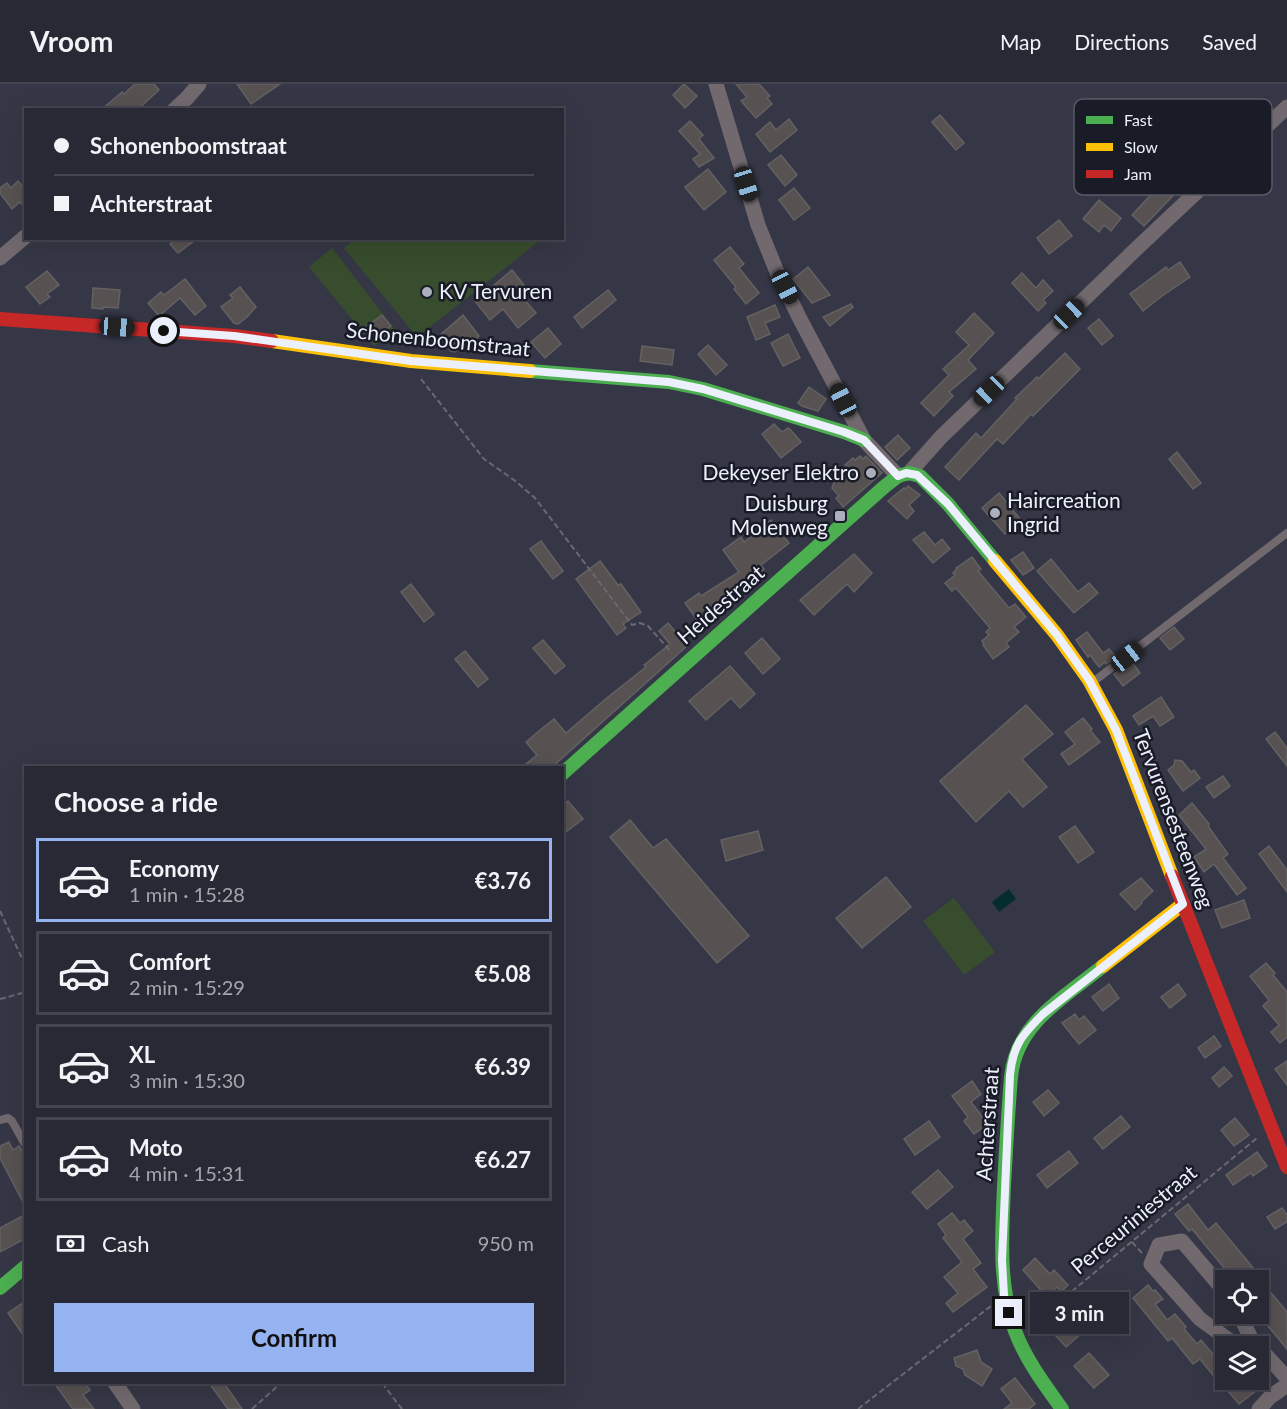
<!DOCTYPE html>
<html lang="en">
<head>
<meta charset="utf-8">
<style>
  :root { --surface:#282934; --page:#343540; --text:#f1f3f6; --muted:#a5a6ac; --line:#44454f; --accent:#95b2f1 }
  body { margin:0; font-family:Lato,sans-serif; background:var(--page); color:var(--text); height:100vh; display:flex; flex-direction:column; font-size:22px; white-space:nowrap }
  * { box-sizing:border-box; margin:0 }
  p { font-size:20px; color:var(--muted) }
  .icon { flex:none; width:33px; height:33px; fill:none; stroke:currentColor; stroke-width:2; stroke-linecap:round; stroke-linejoin:round }
  .map { position:relative; flex:1; overflow:hidden }
  .details { position:absolute; left:24px; top:682px; width:540px; height:618px; display:flex; flex-direction:column; background:var(--surface); border-radius:0px; box-shadow:0 6px 24px #0002,0 0 0 2px var(--line) }
  .details>* { flex:none }
  .guide { position:absolute; left:24px; top:24px; width:540px; height:132px; border-radius:0px; box-shadow:0 6px 24px #0002,0 0 0 2px var(--line); display:grid; align-content:center; height:132px; padding:0 30px; background:var(--surface) }
  .controls { position:absolute; left:1215px; top:1186px; display:grid; gap:12px }
  .controls a { display:grid; place-items:center; width:54px; height:54px; border-radius:0px; background:var(--surface); box-shadow:0 6px 24px #0002,0 0 0 2px var(--line); font-size:30px }
  .end { position:absolute; width:27px; height:27px; margin:-14px; border:8px solid #eceffc; background:#111; box-shadow:0 0 0 3px #111 }
  .from { border-radius:50% }
  .bubble { position:absolute; height:42px; border-radius:0px; background:var(--surface); box-shadow:0 6px 24px #0002,0 0 0 2px var(--line); font-size:20px; font-weight:700; line-height:42px; text-align:center }
  .car { position:absolute; width:18px; height:36px; margin:-18px -9px; border-radius:8px; box-shadow:0 0 4px 2px #0007; background:linear-gradient(#222 24%,#8ab4d8 0 40%,#222 0 76%,#8ab4d8 0 86%,#222 0) }
  .guide b { display:flex; align-items:center; gap:21px; height:57px; font-size:22px }
  .guide b+b { border-top:2px solid var(--line) }
  .guide i { width:15px; height:15px; background:var(--text) }
  ul { padding:0; list-style:none }
  li { display:flex; align-items:center; gap:18px; height:84px; margin:0 12px 9px; padding:0 18px; border:3px solid var(--line); border-radius:0px }
  li div { flex:1 }
  li b { display:block; font-size:22px }
  li em { font-style:normal; font-weight:700 }
  li.on { border-color:var(--accent) }
  li>.icon { width:54px; height:54px; stroke-width:1.5 }
  h2 { padding:0 30px; font-size:27px; line-height:72px }
  .pay { display:flex; align-items:center; gap:15px; height:66px; padding:0 30px; font-size:22px }
  .pay p { margin-inline-start:auto }
  .button { display:flex; gap:12px; margin-top:auto; padding:12px 30px }
  .button a { flex:1; height:69px; border-radius:0px; background:var(--accent); color:#111; font-size:24px; font-weight:700; line-height:69px; text-align:center }
  header { display:flex; align-items:center; gap:36px; box-sizing:border-box; height:84px; padding:0 30px; background:var(--surface); border-bottom:2px solid var(--line) }
  header strong { font-size:28px }
  nav { display:flex; gap:33px; margin-inline-start:auto; font-size:21px }
  .map>svg:first-child { display:block }
</style>
</head>
<body>
<header>
<strong>Vroom</strong>
<nav><a>Map</a><a>Directions</a><a>Saved</a></nav>
</header>
<div class="map">
<svg width="1287" height="1325" viewBox="0 0 1287 1325">
  <rect width="100%" height="100%" fill="#353746"/>
  <g fill="#384d2d">
    <polygon points="356,154 542,154 542,155 417,253 344,164"/>
    <polygon points="332,164 396,247 374,262 309,183"/>
    <polygon points="954,814 995,868 964,891 923,837"/>
  </g>
  <polygon fill="#052c2e" points="1009,805 1016,815 999,828 992,818"/>
  <g fill="#575251" stroke="#646163" stroke-width="1.5">
    <polygon points="135,0 154,0 159,6 137,26 101,26 122,8 124,10"/>
    <polygon points="237,0 280,0 251,20"/>
    <polygon points="684,0 697,12 685,24 673,11"/>
    <polygon points="736,0 759,0 770,12 767,14 772,20 756,34 741,17 747,13"/>
    <polygon points="940,31 964,59 956,66 932,38"/>
    <polygon points="789,35 797,46 770,68 756,50 770,38 776,46"/>
    <polygon points="690,37 703,51 699,55 714,74 699,83 693,75 700,70 679,47"/>
    <polygon points="781,71 797,91 785,102 768,81"/>
    <polygon points="708,85 726,108 704,126 685,103"/>
    <polygon points="1175,85 1188,96 1144,142 1132,131"/>
    <polygon points="18,97 26,106 26,125 20,118 12,125 0,109 0,104 7,99 11,104"/>
    <polygon points="794,104 810,124 794,136 779,116"/>
    <polygon points="1099,116 1121,134 1111,147 1104,141 1099,148 1083,135"/>
    <polygon points="1059,136 1072,152 1049,170 1037,154"/>
    <polygon points="178,154 198,154 178,169 170,160"/>
    <polygon points="730,163 744,180 739,184 759,209 746,220 734,205 736,203 714,176"/>
    <polygon points="1180,178 1190,193 1162,212 1143,227 1130,210 1166,183 1168,186"/>
    <polygon points="808,183 830,211 812,219 793,195"/>
    <polygon points="512,186 524,201 517,207 536,229 518,244 503,225 490,236 475,217"/>
    <polygon points="47,187 59,201 47,210 50,213 40,220 26,203"/>
    <polygon points="1022,189 1036,204 1043,196 1053,207 1043,216 1046,219 1038,227 1012,199"/>
    <polygon points="185,195 206,222 195,231 180,214 159,232 148,219 161,208 164,211"/>
    <polygon points="240,203 256,223 247,233 238,240 234,239 221,223 233,214 230,211"/>
    <polygon points="93,204 120,206 118,224 103,223 103,225 92,224"/>
    <polygon points="608,206 616,216 582,244 574,233"/>
    <polygon points="851,220 853,223 830,242 823,233"/>
    <polygon points="775,221 780,233 765,239 770,250 756,256 747,233"/>
    <polygon points="974,229 994,249 968,276 976,285 949,308 953,312 934,332 921,319 949,291 943,285 969,261 956,248"/>
    <polygon points="382,231 391,242 372,256 363,245"/>
    <polygon points="463,231 479,252 461,267 459,265 455,268 451,267 444,260 446,258 440,251"/>
    <polygon points="1099,235 1113,252 1102,261 1088,244"/>
    <polygon points="548,244 561,260 545,274 531,258"/>
    <polygon points="788,250 800,274 783,282 771,259"/>
    <polygon points="708,261 727,281 716,291 698,270"/>
    <polygon points="642,262 674,266 672,281 640,277"/>
    <polygon points="1065,269 1080,285 1033,332 1031,330 1003,360 997,355 959,396 945,383 976,349 981,354 1017,315 1015,314 1037,293 1038,295"/>
    <polygon points="809,303 826,315 818,327 802,322 798,319"/>
    <polygon points="774,340 782,348 788,344 790,345 801,358 781,374 762,350"/>
    <polygon points="898,351 910,364 897,376 885,363"/>
    <polygon points="1177,368 1201,399 1193,405 1169,375"/>
    <polygon points="860,372 863,375 866,372 882,389 843,423 836,414 839,412 832,404 834,398 848,386 845,381 853,374 855,376"/>
    <polygon points="908,402 920,411 909,421 914,427 907,435 888,417 904,404 906,405"/>
    <polygon points="999,409 1021,436 1005,450 982,424"/>
    <polygon points="771,436 789,459 761,481 764,485 737,505 738,506 710,524 711,526 697,536 685,519 699,509 701,512 739,488 723,466 741,453 744,458"/>
    <polygon points="924,448 935,461 942,455 950,465 933,479 913,456"/>
    <polygon points="541,457 563,487 553,495 530,465"/>
    <polygon points="1023,468 1034,484 1023,491 1011,476"/>
    <polygon points="854,470 872,489 854,508 847,500 814,531 800,516"/>
    <polygon points="972,473 981,485 978,487 1009,524 1015,520 1026,533 1014,543 1019,548 1006,559 1009,563 993,575 983,561 984,560 982,557 989,551 986,548 990,544 956,504 952,507 945,499 955,491 953,489 957,485 956,484"/>
    <polygon points="1051,475 1078,508 1089,499 1098,509 1074,529 1037,487"/>
    <polygon points="600,477 618,501 621,500 641,528 623,540 626,544 617,551 576,495"/>
    <polygon points="411,500 434,530 424,538 401,508"/>
    <polygon points="668,539 687,562 551,684 521,684 537,671 526,658 539,647 554,635 566,649 608,613 646,583 644,581 670,560 659,547"/>
    <polygon points="1174,543 1184,555 1170,566 1160,554"/>
    <polygon points="1087,548 1103,569 1109,565 1116,573 1106,580 1105,578 1099,583 1090,571 1088,573 1076,556"/>
    <polygon points="762,554 780,575 763,590 745,569"/>
    <polygon points="543,556 565,582 555,590 533,564"/>
    <polygon points="465,567 488,595 478,603 455,575"/>
    <polygon points="1132,578 1140,589 1123,602 1114,590"/>
    <polygon points="730,582 755,610 740,624 731,614 706,636 689,617"/>
    <polygon points="1161,613 1174,633 1160,642 1153,632 1139,641 1133,632"/>
    <polygon points="1026,621 1053,650 1022,675 1047,703 1023,723 1009,707 976,738 940,697"/>
    <polygon points="1083,634 1092,645 1090,646 1100,658 1069,681 1061,670 1075,660 1065,648"/>
    <polygon points="1275,648 1287,664 1287,682 1266,655"/>
    <polygon points="1175,676 1182,677 1191,688 1194,686 1200,694 1183,707 1168,686 1174,681"/>
    <polygon points="1223,692 1230,702 1214,714 1206,703"/>
    <polygon points="568,717 583,735 562,751 562,722"/>
    <polygon points="1192,719 1209,740 1208,742 1228,770 1223,774 1246,804 1237,811 1214,780 1204,788 1194,773 1206,765 1179,731"/>
    <polygon points="630,736 653,764 666,755 749,852 717,879 610,753"/>
    <polygon points="1075,742 1094,768 1078,779 1059,753"/>
    <polygon points="758,747 763,766 726,777 721,756"/>
    <polygon points="1269,762 1287,786 1287,808 1259,770"/>
    <polygon points="886,793 911,823 862,864 836,834"/>
    <polygon points="1141,794 1153,807 1141,818 1142,819 1135,826 1120,810"/>
    <polygon points="1244,816 1250,834 1222,844 1215,826"/>
    <polygon points="1266,879 1275,889 1273,891 1287,908 1287,953 1280,959 1271,948 1279,941 1263,922 1269,916 1250,892"/>
    <polygon points="1109,900 1119,914 1103,927 1092,913"/>
    <polygon points="1178,900 1186,911 1170,924 1161,913"/>
    <polygon points="1075,930 1079,936 1084,932 1096,946 1079,960 1062,939"/>
    <polygon points="1214,952 1221,962 1205,974 1198,964"/>
    <polygon points="1287,977 1287,1001 1275,985"/>
    <polygon points="1224,983 1232,992 1219,1003 1212,994"/>
    <polygon points="972,997 981,1010 971,1018 988,1040 974,1050 964,1037 968,1033 952,1012"/>
    <polygon points="1048,1006 1059,1019 1044,1032 1033,1018"/>
    <polygon points="1121,1032 1130,1043 1103,1065 1094,1054"/>
    <polygon points="1235,1034 1249,1051 1234,1062 1221,1046"/>
    <polygon points="929,1037 940,1053 915,1071 904,1055"/>
    <polygon points="9,1058 13,1066 19,1062 22,1067 26,1068 26,1124 0,1074 0,1062"/>
    <polygon points="1069,1067 1078,1079 1047,1104 1037,1091"/>
    <polygon points="1257,1068 1267,1082 1253,1092 1251,1089 1233,1101 1226,1091"/>
    <polygon points="938,1086 953,1103 927,1125 912,1108"/>
    <polygon points="1188,1120 1208,1146 1216,1139 1264,1197 1235,1197 1192,1145 1189,1147 1175,1130"/>
    <polygon points="1282,1124 1287,1131 1287,1138 1275,1145 1267,1133"/>
    <polygon points="952,1129 960,1139 964,1136 973,1147 963,1155 981,1179 973,1185 987,1203 953,1228 946,1219 958,1209 944,1193 962,1178 943,1154 946,1151 938,1140"/>
    <polygon points="26,1130 26,1154 0,1168 0,1144"/>
    <polygon points="1035,1174 1050,1190 1054,1186 1068,1201 1061,1208 1057,1203 1046,1212 1023,1186"/>
    <polygon points="1148,1201 1153,1207 1155,1206 1163,1215 1155,1220 1167,1236 1175,1230 1186,1243 1184,1245 1197,1260 1201,1256 1217,1275 1226,1268 1226,1295 1220,1300 1200,1275 1193,1280 1172,1254 1168,1257 1133,1214"/>
    <polygon points="1267,1204 1287,1228 1287,1265 1258,1230 1258,1212"/>
    <polygon points="26,1217 26,1255 8,1229"/>
    <polygon points="1062,1228 1082,1249 1066,1263 1056,1252 1059,1249 1050,1239"/>
    <polygon points="977,1266 981,1278 992,1285 982,1302 965,1291 963,1285 956,1282 954,1274"/>
    <polygon points="1089,1269 1109,1291 1094,1304 1074,1282"/>
    <polygon points="1015,1294 1035,1320 1029,1325 1004,1325 1012,1319 1001,1305"/>
    <polygon points="1242,1296 1249,1296 1257,1306 1239,1320 1228,1307"/>
    <polygon points="54,1299 85,1299 90,1306 83,1311 94,1325 73,1325"/>
    <polygon points="209,1299 224,1299 242,1325 228,1325"/>
  </g>
  <g fill="none" stroke-linecap="round" stroke-linejoin="round">
    <g stroke="#6b686e" stroke-width="2" stroke-dasharray="6 3" stroke-linecap="butt">
      <polyline points="421,295 484,375 514,396 535,414 632,541 640,539 648,542 672,569"/>
      <polyline points="0,827 26,883"/>
      <polyline points="0,915 26,908"/>
      <polyline points="1132,1158 1142,1169"/>
      <polyline points="1030,1242 1257,1054"/>
      <polyline points="382,1299 402,1325"/>
      <polyline points="252,1325 281,1299"/>
      <polyline points="858,1325 991,1222"/>
    </g>
    <g stroke="#71696e" stroke-width="8">
      <polyline points="1093,598 1287,449"/>
      <polyline points="0,1036 8,1034 12,1037 26,1062"/>
    </g>
    <g stroke="#71696e" stroke-width="15">
      <polyline points="716,0 758,141 777,188 800,235 864,356 898,392"/>
      <polyline points="174,26 187,14 199,0"/>
      <polyline points="0,174 26,152"/>
      <polyline points="909,389 941,353 1134,167 1287,23"/>
      <polyline points="1226,1209 1182,1157 1159,1161 1151,1180 1200,1235 1236,1261 1252,1256"/>
      <polyline points="1239,1230 1252,1256 1287,1294"/>
      <polyline points="115,1299 133,1325"/>
      <polyline points="1259,1325 1270,1313 1287,1301"/>
    </g>
    <g stroke="#4caf50" stroke-width="14">
      <polyline points="530,287 669,298 703,305 844,348 864,356"/>
      <polyline points="562,690 884,403 898,392 909,389 920,392 948,420 995,477"/>
      <polyline points="0,1204 26,1182"/>
      <path d="M1062 1325C1044 1300 1026 1276 1015 1247 998 1200 1002 1151 1004 1102 1006 1066 1008 1029 1011 993 1016 939 1065 913 1103 882"/>
    </g>
    <g stroke="#ffc107" stroke-width="14">
      <polyline points="272,257 411,277 530,287"/>
      <polyline points="995,477 1057,551 1089,596 1116,646 1172,792"/>
      <polyline points="1103,882 1183,820"/>
    </g>
    <g stroke="#c62828" stroke-width="14">
      <polyline points="0,235 234,252 272,257"/>
      <polyline points="1172,792 1287,1083"/>
    </g>
  </g>
  <g fill="none" stroke-linecap="round" stroke-linejoin="round">
    <path stroke="#eceffc" stroke-width="8" d="M164 247 234 252 411 277 669 298 703 305 844 348 864 356 898 392 906 389 917 391 948 420 1057 551 1089 596 1116 646 1183 820 1043 930C1022 951 1013 961 1010 991L1002 1176 1004 1211 1009 1229"/>
  </g>
  <g fill="#acafbc" stroke="#191b27" stroke-width="2">
    <circle cx="427" cy="208" r="6"/>
    <circle cx="871" cy="389" r="6"/>
    <circle cx="995" cy="429" r="6"/>
    <rect x="834" y="426" width="12" height="12" rx="3"/>
  </g>
  <g text-anchor="middle" stroke-width="5" stroke-linejoin="round" paint-order="stroke">
    <g font-size="21" fill="#eceffc" stroke="#191b27" text-anchor="start">
      <text x="439" y="215">KV Tervuren</text>
      <text x="859" y="396" text-anchor="end">Dekeyser Elektro</text>
      <text x="1007" y="424">Haircreation<tspan x="1007" dy="24">Ingrid</tspan></text>
      <text x="828" y="427" text-anchor="end">Duisburg<tspan x="828" dy="24">Molenweg</tspan></text>
    </g>
    <g font-size="21" fill="#eceffc" stroke="#191b27">
      <text transform="translate(438 256) rotate(6)" y="7">Schonenboomstraat</text>
      <text transform="translate(721 521) rotate(-41)" y="7">Heidestraat</text>
      <text transform="translate(1173 735) rotate(69)" y="7">Tervurensesteenweg</text>
      <text transform="translate(988 1040) rotate(-86)" y="7">Achterstraat</text>
      <text transform="translate(1134 1136) rotate(-40)" y="7">Perceuriniestraat</text>
    </g>
  </g>
  <rect x="1074" y="15" width="198" height="96" rx="9" fill="#191b27" stroke="#585b67" stroke-width="1.5"/>
  <rect x="1086" y="32" width="27" height="8" fill="#4caf50"/>
  <rect x="1086" y="59" width="27" height="8" fill="#ffc107"/>
  <rect x="1086" y="86" width="27" height="8" fill="#c62828"/>
  <g font-size="16" fill="#eceffc">
    <text x="1124" y="42">Fast</text>
    <text x="1124" y="69">Slow</text>
    <text x="1124" y="96">Jam</text>
  </g>
</svg>
<div class="controls">
<a><svg class="icon" aria-label="locate" viewBox="0 0 24 24"><circle cx="12" cy="12" r="6"/><path d="M12 2v4M12 18v4M2 12h4M18 12h4"/></svg></a>
<a><svg class="icon" aria-label="layers" viewBox="0 0 24 24"><path d="M12 4l9 5-9 5-9-5zM3 14l9 5 9-5"/></svg></a>
</div>
<i class="end from" style="left:164px;top:247px"></i>
<i class="end" style="left:1009px;top:1229px"></i>
<div class="bubble" style="left:1030px;top:1208px;width:99px">3 min</div>
<i class="car" style="left:746px;top:100px;rotate:163deg"></i>
<i class="car" style="left:785px;top:203px;rotate:153deg"></i>
<i class="car" style="left:1069px;top:230px;rotate:46deg"></i>
<i class="car" style="left:117px;top:243px;rotate:94deg"></i>
<i class="car" style="left:989px;top:307px;rotate:226deg"></i>
<i class="car" style="left:843px;top:316px;rotate:332deg"></i>
<i class="car" style="left:1127px;top:573px;rotate:52deg"></i>
<div class="guide">
<b><i class="from"></i>Schonenboomstraat</b>
<b><i></i>Achterstraat</b>
</div>
<section class="details">
<h2>Choose a ride</h2>
<ul>
<li class="on"><svg class="icon" aria-label="car" viewBox="0 0 24 24"><path d="M5 17H2v-5l4-1 3-4h7l3 4 3 1v5h-3M9 17h6M6 11h13"/><circle cx="7" cy="17" r="2"/><circle cx="17" cy="17" r="2"/></svg><div><b>Economy</b><p>1 min · 15:28</p></div><em>€3.76</em></li>
<li><svg class="icon" aria-label="car" viewBox="0 0 24 24"><path d="M5 17H2v-5l4-1 3-4h7l3 4 3 1v5h-3M9 17h6M6 11h13"/><circle cx="7" cy="17" r="2"/><circle cx="17" cy="17" r="2"/></svg><div><b>Comfort</b><p>2 min · 15:29</p></div><em>€5.08</em></li>
<li><svg class="icon" aria-label="car" viewBox="0 0 24 24"><path d="M5 17H2v-5l4-1 3-4h7l3 4 3 1v5h-3M9 17h6M6 11h13"/><circle cx="7" cy="17" r="2"/><circle cx="17" cy="17" r="2"/></svg><div><b>XL</b><p>3 min · 15:30</p></div><em>€6.39</em></li>
<li><svg class="icon" aria-label="car" viewBox="0 0 24 24"><path d="M5 17H2v-5l4-1 3-4h7l3 4 3 1v5h-3M9 17h6M6 11h13"/><circle cx="7" cy="17" r="2"/><circle cx="17" cy="17" r="2"/></svg><div><b>Moto</b><p>4 min · 15:31</p></div><em>€6.27</em></li>
</ul>
<div class="pay"><svg class="icon" aria-label="cash" viewBox="0 0 24 24"><path d="M3 7h18v10H3z"/><circle cx="12" cy="12" r="2"/></svg>Cash<p>950 m</p></div>
<div class="button"><a>Confirm</a></div>
</section>
</div>
</body>
</html>
